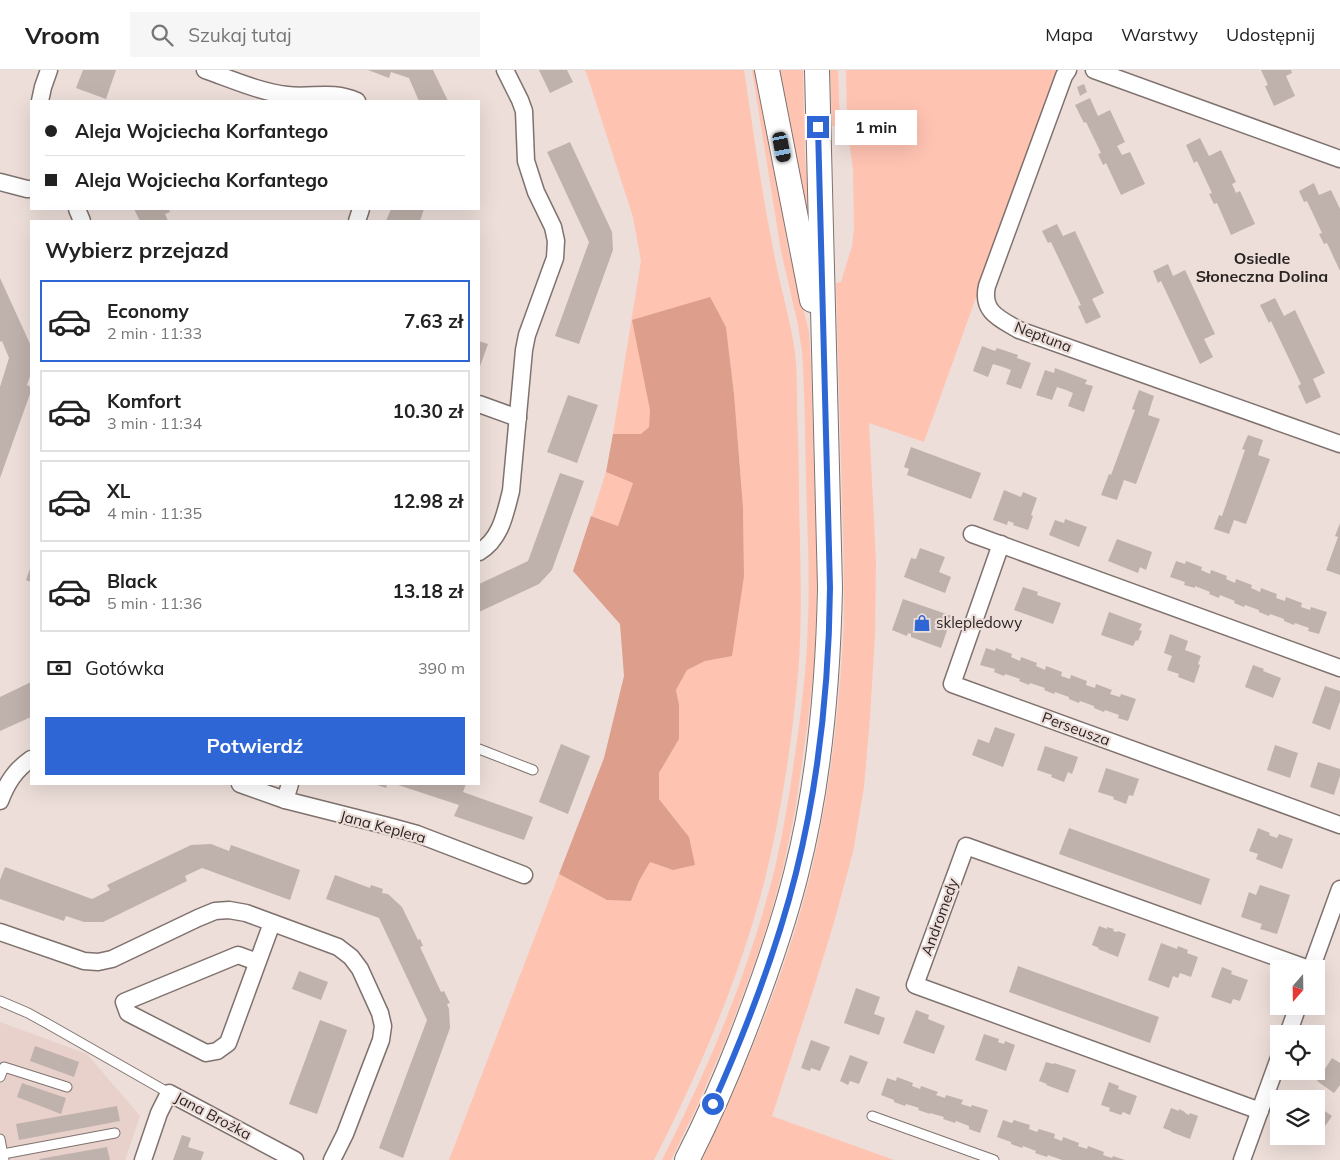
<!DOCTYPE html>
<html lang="pl">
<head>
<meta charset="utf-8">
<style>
  :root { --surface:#fff; --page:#f6f6f6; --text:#222; --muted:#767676; --line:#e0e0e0; --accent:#2e67d5 }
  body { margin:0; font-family:Mulish,sans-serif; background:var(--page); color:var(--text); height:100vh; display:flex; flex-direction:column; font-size:19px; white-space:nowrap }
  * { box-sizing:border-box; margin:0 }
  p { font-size:16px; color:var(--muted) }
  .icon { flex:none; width:28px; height:28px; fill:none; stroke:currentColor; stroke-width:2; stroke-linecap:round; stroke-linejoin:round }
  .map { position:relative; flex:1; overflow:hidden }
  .sheet { position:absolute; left:30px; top:150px; width:450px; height:565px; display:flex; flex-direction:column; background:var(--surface); border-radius:0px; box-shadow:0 5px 20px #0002 }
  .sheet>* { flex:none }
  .top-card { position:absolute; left:30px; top:30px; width:450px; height:110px; border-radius:0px; box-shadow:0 5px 20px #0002; display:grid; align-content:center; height:110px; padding:0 15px; background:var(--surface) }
  .needle { width:32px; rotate:200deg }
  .controls { position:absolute; left:1270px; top:890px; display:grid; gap:10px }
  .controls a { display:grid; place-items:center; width:55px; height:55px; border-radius:0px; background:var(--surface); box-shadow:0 5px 20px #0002; font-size:25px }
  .end { position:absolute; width:22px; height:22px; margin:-11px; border:6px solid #2e67d5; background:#fff; box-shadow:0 0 0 2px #fff }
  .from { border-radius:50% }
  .bubble { position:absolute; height:35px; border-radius:0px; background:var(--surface); box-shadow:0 5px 20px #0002; font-size:16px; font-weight:700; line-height:35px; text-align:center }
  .car { position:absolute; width:15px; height:30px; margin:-15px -8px; border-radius:6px; box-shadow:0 0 4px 1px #0007; background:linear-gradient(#222 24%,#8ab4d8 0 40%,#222 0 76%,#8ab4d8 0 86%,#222 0) }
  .top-card b { display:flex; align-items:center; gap:18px; height:48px; font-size:19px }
  .top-card b+b { border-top:1px solid var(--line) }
  .top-card i { width:12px; height:12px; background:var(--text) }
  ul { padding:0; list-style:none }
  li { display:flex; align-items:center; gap:15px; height:82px; margin:0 10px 8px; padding:0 5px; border:2px solid var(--line); border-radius:0px }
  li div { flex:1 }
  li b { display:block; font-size:19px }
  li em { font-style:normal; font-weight:700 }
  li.current { border-color:var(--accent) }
  li>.icon { width:45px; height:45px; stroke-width:1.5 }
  h2 { padding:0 15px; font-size:22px; line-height:60px }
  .pay { display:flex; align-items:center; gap:12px; height:55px; padding:0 15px; font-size:19px }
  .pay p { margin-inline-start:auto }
  .action { display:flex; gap:10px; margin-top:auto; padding:10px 15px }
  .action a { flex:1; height:58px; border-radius:0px; background:var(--accent); color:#fff; font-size:20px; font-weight:700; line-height:58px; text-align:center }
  header { display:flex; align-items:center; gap:30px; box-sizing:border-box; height:70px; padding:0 25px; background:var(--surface); border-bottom:1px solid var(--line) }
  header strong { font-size:24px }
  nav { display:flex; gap:28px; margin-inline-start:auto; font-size:18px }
  .search { width:350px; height:45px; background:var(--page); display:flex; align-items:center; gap:12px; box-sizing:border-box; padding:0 18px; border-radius:0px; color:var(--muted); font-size:19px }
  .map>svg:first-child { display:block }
</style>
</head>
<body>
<header>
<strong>Vroom</strong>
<div class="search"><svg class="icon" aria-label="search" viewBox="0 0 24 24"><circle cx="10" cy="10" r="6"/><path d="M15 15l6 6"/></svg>Szukaj tutaj</div>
<nav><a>Mapa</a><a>Warstwy</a><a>Udostępnij</a></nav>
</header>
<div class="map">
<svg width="1340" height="1090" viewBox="0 0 1340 1090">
  <rect width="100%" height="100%" fill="#edded9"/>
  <polygon fill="#e8d1ca" points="0,952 87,984 140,1046 125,1090 0,1090"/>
  <g fill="#ffc3b2">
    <path d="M585 0H744C753 59 761 119 773 178 779 213 790 247 795 282 797 301 797 320 797 338 798 368 799 398 799 428 800 487 803 545 798 603 792 673 781 745 764 813 739 909 699 1002 654 1090H449L559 804 607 830 631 831 639 811 650 792 673 800 689 767 659 729V703L679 669V635L676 620 687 600 705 591 744 506 743 437 734 324 726 257 709 227 650 340 649 357 641 364H613L641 191 633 147 588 8Z"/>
    <path d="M752 0H759L788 178 809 262 811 296 817 502 816 550 814 599 807 658 795 741 783 799 769 850 754 895 727 967 698 1034 671 1090H662C709 997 750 899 775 798 783 763 789 727 794 691 801 644 807 597 808 550 810 502 807 455 806 407 805 366 805 324 802 282L798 255 781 181Z"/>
    <polygon points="780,0 803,0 805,89 817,210 812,211"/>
    <polygon points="830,0 838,0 840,56 832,56"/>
    <path d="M846 0H1058L924 372 869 353 876 491 875 565 870 647 864 717 853 782 835 849 812 924 772 1046 894 1090H702C738 1016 770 939 795 860 823 771 836 676 842 584 846 531 843 478 842 426 840 355 838 284 836 213L841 212 852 176 854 159 853 100 847 55Z"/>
    <polygon points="606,402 633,413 618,456 592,446"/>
  </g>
  <polygon fill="#dd9e8c" points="710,227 726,257 734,324 743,437 744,506 732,586 705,591 687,600 676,620 679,635 679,669 659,703 659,729 689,767 695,795 673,800 650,792 639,811 631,831 607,830 559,804 604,688 624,606 620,554 573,501 591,446 618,456 633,413 606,402 613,364 641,364 649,357 650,340 632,250"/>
  <g fill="#bfb1ac">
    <polygon points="83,0 116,0 106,29 76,18"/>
    <polygon points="368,0 433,0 448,31 419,31 409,8 391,2 389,8"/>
    <polygon points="539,0 567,0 573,12 550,23"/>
    <polygon points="1261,0 1291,0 1292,3 1286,6 1295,26 1274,36 1265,16 1268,15"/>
    <polygon points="1084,14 1087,22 1080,26 1077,17"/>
    <polygon points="1090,28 1098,46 1110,40 1125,72 1117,76 1122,85 1130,82 1145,114 1121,125 1106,93 1103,95 1098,84 1101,83 1086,52 1084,53 1075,35"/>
    <polygon points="1200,68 1209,86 1221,80 1236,112 1232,114 1236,123 1240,121 1255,154 1231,165 1217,133 1214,134 1209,124 1212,123 1197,91 1194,93 1186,75"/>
    <polygon points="570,72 612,162 613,180 579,274 555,266 589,172 547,82"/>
    <polygon points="1314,113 1319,125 1331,120 1340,139 1340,201 1327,173 1324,174 1319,164 1322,163 1307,131 1304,132 1299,121"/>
    <polygon points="134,139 169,139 170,142 165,144 168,151 140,151"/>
    <polygon points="391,139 424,139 420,151 386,151"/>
    <polygon points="1057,154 1063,166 1075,161 1104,223 1092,229 1101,247 1086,254 1078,236 1081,235 1051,172 1048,173 1042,161"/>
    <polygon points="1168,194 1173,206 1185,200 1215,264 1204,269 1213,287 1200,294 1161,211 1158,213 1153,201"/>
    <polygon points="0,208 31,276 31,303 27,315 31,317 31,321 0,408 0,317 9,288 2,271 0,272"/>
    <polygon points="1275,228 1284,246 1295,240 1325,303 1313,309 1321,327 1306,334 1298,316 1301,314 1271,251 1269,253 1260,235"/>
    <polygon points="479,271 488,274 479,299"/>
    <polygon points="982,276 995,281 997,278 1018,285 1017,288 1031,293 1021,319 1006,314 1011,300 1003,297 993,294 988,307 973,301"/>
    <polygon points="1055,298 1087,310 1085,314 1093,316 1084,342 1068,336 1073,323 1066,320 1057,317 1052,330 1036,325 1045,300 1054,303"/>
    <polygon points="1139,320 1154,326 1148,345 1160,349 1136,414 1124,410 1117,430 1101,425 1109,404 1111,405 1135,340 1132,339"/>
    <polygon points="568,325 598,335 577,393 547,382"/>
    <polygon points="1248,365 1263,370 1258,385 1270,389 1246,454 1234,450 1229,464 1214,459 1219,445 1222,446 1245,380 1242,379"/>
    <polygon points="911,377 981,403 971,429 907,405 909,399 904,397"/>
    <polygon points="560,403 584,411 552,500 539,514 479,542 479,514 528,491"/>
    <polygon points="1004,420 1021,427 1023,422 1037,428 1031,445 1033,446 1028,460 1013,455 1014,453 1008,451 1007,455 993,450"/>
    <polygon points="1065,449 1087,457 1079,477 1049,465 1055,450 1064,453"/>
    <polygon points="1340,453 1340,505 1326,500 1338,467 1335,466"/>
    <polygon points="1117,469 1152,482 1146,500 1140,497 1138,503 1108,491"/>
    <polygon points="920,478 945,487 939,502 951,507 945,523 904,507 911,488 916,489"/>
    <polygon points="1176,491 1185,494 1186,491 1202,497 1201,500 1210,504 1211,500 1227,506 1226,509 1235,513 1236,509 1252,515 1251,518 1260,522 1261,518 1277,524 1276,528 1285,531 1286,527 1302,533 1301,537 1310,540 1311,537 1327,542 1319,564 1308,561 1309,558 1295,553 1294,555 1284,551 1284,549 1270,544 1269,546 1259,542 1259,540 1245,535 1244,537 1234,533 1235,531 1220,525 1219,528 1209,524 1210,522 1195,516 1195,518 1184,515 1185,512 1170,507"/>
    <polygon points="31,496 31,512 26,510"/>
    <polygon points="1023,517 1038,522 1037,525 1061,533 1053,554 1014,540"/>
    <polygon points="903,529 952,546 941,578 911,567 911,564 908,563 907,566 892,560"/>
    <polygon points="1109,542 1142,554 1139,560 1142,561 1138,571 1136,570 1133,576 1101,565"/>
    <polygon points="1170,564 1188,571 1185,580 1201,586 1198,594 1200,595 1194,613 1178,607 1179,604 1167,600 1172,586 1164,583"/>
    <polygon points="986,578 995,581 996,578 1012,584 1011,587 1020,591 1021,587 1037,593 1036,596 1045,600 1046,596 1062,602 1061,606 1070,609 1071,605 1087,611 1086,615 1095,618 1096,614 1112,620 1110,624 1120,627 1121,624 1136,629 1128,651 1118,648 1119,645 1105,640 1104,642 1094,638 1094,636 1080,631 1079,633 1069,629 1069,627 1055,622 1054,624 1044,620 1045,618 1030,613 1029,615 1019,611 1020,609 1005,604 1004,606 994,602 995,599 980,595"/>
    <polygon points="1253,595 1264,599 1263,601 1281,608 1273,628 1245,617"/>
    <polygon points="31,612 31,647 0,661 0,627"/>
    <polygon points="1325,616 1340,621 1340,631 1330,660 1312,653"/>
    <polygon points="995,657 1015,664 1003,697 972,685 978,669 989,673"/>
    <polygon points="561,674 590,686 568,744 539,732"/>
    <polygon points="1275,675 1298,683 1290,708 1267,700"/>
    <polygon points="1045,676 1078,687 1072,704 1068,702 1064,712 1051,707 1052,705 1037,700"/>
    <polygon points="1318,692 1340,699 1340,706 1334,725 1310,717"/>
    <polygon points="1106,698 1139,709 1133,726 1129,725 1126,734 1113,729 1114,727 1098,722"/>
    <polygon points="374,714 387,714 386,718"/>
    <polygon points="395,714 466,714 463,722 533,747 524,770 454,746 459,735"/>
    <polygon points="1069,758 1210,809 1201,835 1059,784"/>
    <polygon points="1258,758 1270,763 1269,765 1277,768 1279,764 1293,769 1282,799 1256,789 1258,784 1249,781"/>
    <polygon points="211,774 229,781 231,775 300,800 290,830 202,798 185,806 187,811 103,852 84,852 66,846 64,851 0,829 0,810 5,797 92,829 110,820 107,815 191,775"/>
    <polygon points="335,805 370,818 371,815 383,819 382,823 388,824 402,837 418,870 420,869 423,876 420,877 441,922 444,921 450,933 447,934 449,939 450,958 403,1088 379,1078 427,950 379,848 326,829"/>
    <polygon points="1260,815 1290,825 1277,864 1260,859 1262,854 1241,847 1249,822 1256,825"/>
    <polygon points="1099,856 1107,859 1107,857 1114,859 1113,861 1117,862 1118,861 1126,864 1118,887 1098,879 1099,878 1092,875"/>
    <polygon points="1161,873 1177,879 1178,876 1188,880 1187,883 1198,887 1191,907 1180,903 1178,908 1173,906 1169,918 1148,910"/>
    <polygon points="1018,896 1159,947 1150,973 1009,922"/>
    <polygon points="1222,897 1232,901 1231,904 1248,910 1240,931 1233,929 1231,934 1211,927"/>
    <polygon points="299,901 328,912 321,930 292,919"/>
    <polygon points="856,918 880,927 874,944 885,948 879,965 844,953"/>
    <polygon points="916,940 929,945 928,949 945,956 934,984 903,973"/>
    <polygon points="320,950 347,960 317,1044 289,1034"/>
    <polygon points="984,964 999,969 998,972 1004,974 1005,971 1015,975 1006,1001 975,990"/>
    <polygon points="811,970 830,977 820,1001 811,998 810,1001 801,998"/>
    <polygon points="35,976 79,992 74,1007 30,991"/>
    <polygon points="850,985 868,992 859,1014 850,1011 848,1015 840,1011"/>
    <polygon points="1332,988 1340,993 1340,1015 1334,1023 1317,1011"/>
    <polygon points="1046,992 1053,994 1054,993 1076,1000 1068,1023 1046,1015 1047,1014 1039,1011"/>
    <polygon points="897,1007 913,1013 912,1016 920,1019 921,1016 938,1022 936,1025 945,1028 946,1025 963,1030 961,1034 971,1037 972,1035 988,1040 980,1063 969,1059 969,1056 956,1051 955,1053 943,1049 944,1047 930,1043 930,1044 918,1040 919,1038 906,1034 905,1036 894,1032 894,1030 881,1025 887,1008 896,1011"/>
    <polygon points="1109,1012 1119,1016 1118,1019 1137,1026 1130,1045 1123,1042 1121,1045 1109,1041 1110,1038 1101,1035"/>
    <polygon points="22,1013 66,1028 61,1044 17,1027"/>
    <polygon points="1316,1035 1332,1046 1312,1075 1299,1066 1316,1066"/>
    <polygon points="117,1036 120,1051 19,1070 16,1054"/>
    <polygon points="1171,1038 1179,1041 1179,1039 1185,1042 1185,1043 1189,1045 1190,1043 1198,1046 1190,1069 1171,1062 1171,1061 1163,1058"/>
    <polygon points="1003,1050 1012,1053 1014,1050 1030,1055 1029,1059 1037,1062 1039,1059 1055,1064 1054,1068 1062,1071 1063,1067 1079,1073 1078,1076 1087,1079 1088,1076 1104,1082 1103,1085 1112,1088 1113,1086 1125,1090 1062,1090 1048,1085 1047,1087 1035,1083 1036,1081 1023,1076 1022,1078 1011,1074 1011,1072 997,1067"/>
    <polygon points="182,1065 191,1068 188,1077 204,1082 201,1090 173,1090"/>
    <polygon points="107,1077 110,1090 40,1090 39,1089"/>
  </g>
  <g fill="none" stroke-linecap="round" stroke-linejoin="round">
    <g stroke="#7f726e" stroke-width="11">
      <g id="lane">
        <polyline points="479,679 533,700"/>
        <polyline points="0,931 28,943 48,954 169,1023"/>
        <polyline points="0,1007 4,997 67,1017"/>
        <polyline points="872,1046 994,1090"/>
        <polyline points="0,1069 4,1090"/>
        <polyline points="3,1084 115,1063"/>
      </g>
    </g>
    <g stroke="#7f726e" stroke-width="19">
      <g id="street">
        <path d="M205 0C231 9 260 22 287 25 313 28 331 20 357 31"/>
        <path d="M1068 0 1064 6 987 216C981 242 1000 249 1019 260L1340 374"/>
        <polyline points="1094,0 1340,89"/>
        <polyline points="40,31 43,17 49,0"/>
        <polyline points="0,112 27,119 31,119"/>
        <polyline points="77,139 82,151"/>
        <polyline points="357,151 361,139"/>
        <polyline points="479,334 518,348"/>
        <polyline points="972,464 1340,598"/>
        <polyline points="1001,474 952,614 1340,755"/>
        <path d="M479 482C501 469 505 444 511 421L524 280 527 265 555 188 556 171 553 157 536 122 526 91 524 41 520 30 505 0"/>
        <polyline points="240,714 285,730 388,756 417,764 524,805"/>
        <polyline points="285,730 290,714"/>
        <path d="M0 731C7 713 15 700 31 689"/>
        <polyline points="0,862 84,891 98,892 112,889 198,848 215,841 229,840 246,843 338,877 351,887 360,899 380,943 383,956 381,970 345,1064 332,1090"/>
        <polyline points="257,892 238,885 124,932 128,943 206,983 217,981 228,973 272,853"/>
        <polyline points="1311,899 1340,819"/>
        <polyline points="1288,964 1298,936"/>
        <polyline points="1260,1041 915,915 966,776 1309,899"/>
        <polyline points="143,1090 159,1043 169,1023 295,1090"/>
        <polyline points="1242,1090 1279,988"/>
      </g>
    </g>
    <g stroke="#7f726e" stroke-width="26">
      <g id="secondary">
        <polyline points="767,0 812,230"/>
        <path d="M687 1090C707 1051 725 1010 741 969 762 915 782 860 796 804 820 711 828 613 830 518L817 0"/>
      </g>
    </g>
    <use href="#lane" stroke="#fff" stroke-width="9"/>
    <use href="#street" stroke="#fff" stroke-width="16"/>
    <use href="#secondary" stroke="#fff" stroke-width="24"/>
  </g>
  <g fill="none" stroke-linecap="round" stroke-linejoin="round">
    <path stroke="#2e67d5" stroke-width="6" d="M713 1034C746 960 776 883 796 803 819 710 829 614 830 518L818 57"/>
  </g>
  <defs>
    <g id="shop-bare" transform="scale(1.35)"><path d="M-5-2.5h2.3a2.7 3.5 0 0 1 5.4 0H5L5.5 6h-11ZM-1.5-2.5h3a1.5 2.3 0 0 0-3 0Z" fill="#2e67d5" stroke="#edded9" stroke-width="2.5" paint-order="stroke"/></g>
  </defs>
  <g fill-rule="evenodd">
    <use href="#shop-bare" x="922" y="553"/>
  </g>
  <g text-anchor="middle" stroke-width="4.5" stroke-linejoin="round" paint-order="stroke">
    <g font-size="15" fill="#2b2524" stroke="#edded9">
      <text transform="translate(1043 267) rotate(21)" y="5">Neptuna</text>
      <text transform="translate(1076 659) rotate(20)" y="5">Perseusza</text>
      <text transform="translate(383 757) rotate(15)" y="5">Jana Keplera</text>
      <text transform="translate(940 847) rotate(-70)" y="5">Andromedy</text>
      <text transform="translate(213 1046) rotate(28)" y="5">Jana Brożka</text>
    </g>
    <g font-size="15" fill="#2b2524" stroke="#edded9" text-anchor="start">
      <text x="936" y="558">sklepledowy</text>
    </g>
    <g font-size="16" font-weight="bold" fill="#2b2524" stroke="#edded9">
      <text x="1262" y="194">Osiedle<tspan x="1262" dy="18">Słoneczna Dolina</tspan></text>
    </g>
  </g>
</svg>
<div class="controls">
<a><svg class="needle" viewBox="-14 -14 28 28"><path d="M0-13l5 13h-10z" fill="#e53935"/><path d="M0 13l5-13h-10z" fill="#767676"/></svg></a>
<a><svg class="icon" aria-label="locate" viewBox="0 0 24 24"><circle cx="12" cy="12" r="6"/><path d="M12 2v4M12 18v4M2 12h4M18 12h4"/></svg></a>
<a><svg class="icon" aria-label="layers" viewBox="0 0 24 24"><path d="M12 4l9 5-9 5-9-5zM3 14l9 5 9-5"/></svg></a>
</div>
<i class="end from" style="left:713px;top:1034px"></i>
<i class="end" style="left:818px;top:57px"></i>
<div class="bubble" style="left:835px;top:40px;width:82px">1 min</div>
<i class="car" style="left:782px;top:77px;rotate:169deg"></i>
<div class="top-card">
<b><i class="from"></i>Aleja Wojciecha Korfantego</b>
<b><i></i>Aleja Wojciecha Korfantego</b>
</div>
<section class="sheet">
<h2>Wybierz przejazd</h2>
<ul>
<li class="current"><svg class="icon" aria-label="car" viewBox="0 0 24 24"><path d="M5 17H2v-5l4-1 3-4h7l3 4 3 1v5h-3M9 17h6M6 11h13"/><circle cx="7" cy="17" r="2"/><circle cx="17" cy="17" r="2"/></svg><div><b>Economy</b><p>2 min · 11:33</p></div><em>7.63 zł</em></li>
<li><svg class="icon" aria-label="car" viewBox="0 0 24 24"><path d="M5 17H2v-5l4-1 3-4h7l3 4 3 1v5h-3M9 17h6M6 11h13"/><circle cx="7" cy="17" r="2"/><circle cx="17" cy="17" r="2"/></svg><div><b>Komfort</b><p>3 min · 11:34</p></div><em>10.30 zł</em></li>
<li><svg class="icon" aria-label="car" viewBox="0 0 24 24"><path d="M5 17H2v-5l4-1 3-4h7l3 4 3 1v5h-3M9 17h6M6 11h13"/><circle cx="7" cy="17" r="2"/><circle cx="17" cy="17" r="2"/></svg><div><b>XL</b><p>4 min · 11:35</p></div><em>12.98 zł</em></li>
<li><svg class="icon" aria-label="car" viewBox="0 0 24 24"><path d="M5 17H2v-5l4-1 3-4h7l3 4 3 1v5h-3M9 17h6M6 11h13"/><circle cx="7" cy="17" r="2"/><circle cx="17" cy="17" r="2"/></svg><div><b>Black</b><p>5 min · 11:36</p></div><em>13.18 zł</em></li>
</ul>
<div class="pay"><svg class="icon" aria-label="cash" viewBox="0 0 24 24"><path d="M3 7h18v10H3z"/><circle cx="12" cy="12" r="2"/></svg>Gotówka<p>390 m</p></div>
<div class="action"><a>Potwierdź</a></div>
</section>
</div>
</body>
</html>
